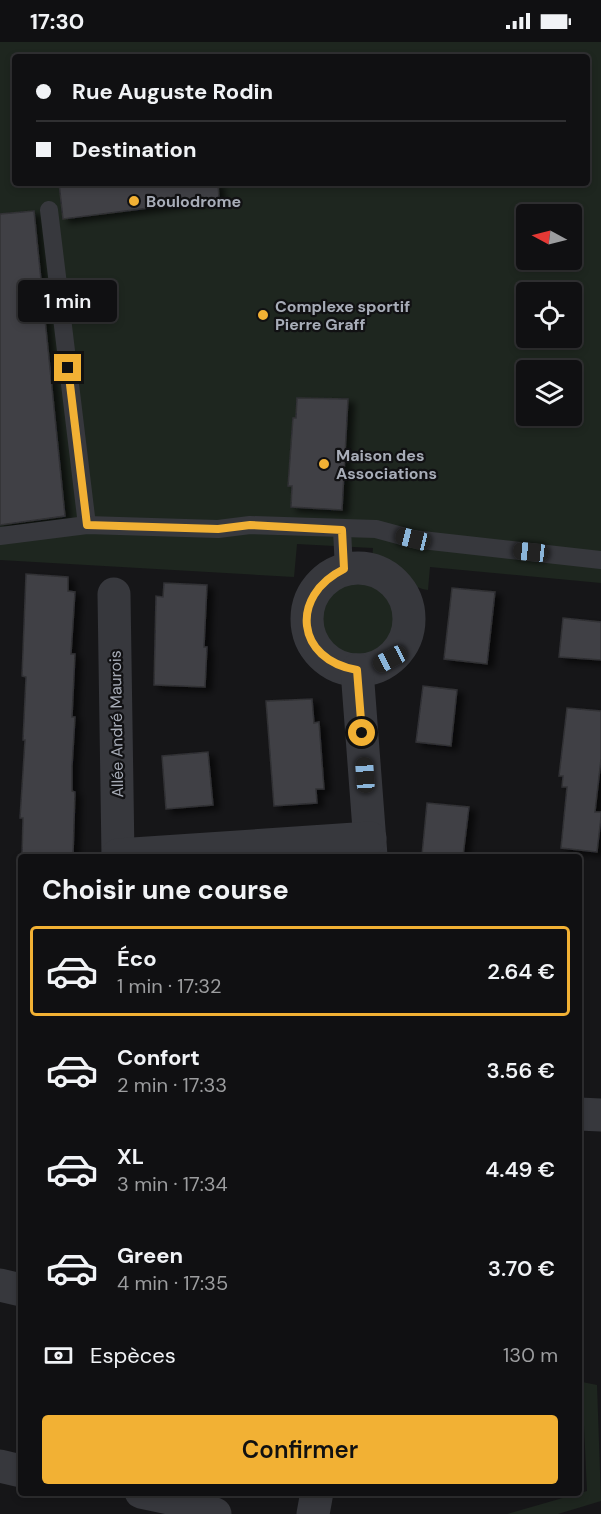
<!DOCTYPE html>
<html lang="fr">
<head>
<meta charset="utf-8">
<style>
  :root { --surface:#101012; --page:#1e1e20; --text:#f1f3f6; --muted:#9c9d9f; --line:#303032; --accent:#f2b134 }
  body { margin:0; font-family:"DM Sans",sans-serif; background:var(--page); color:var(--text); height:100vh; display:flex; flex-direction:column; font-size:22px; white-space:nowrap }
  * { box-sizing:border-box; margin:0 }
  p { font-size:20px; color:var(--muted) }
  .icon { flex:none; width:33px; height:33px; fill:none; stroke:currentColor; stroke-width:2; stroke-linecap:round; stroke-linejoin:round }
  .map { position:relative; flex:1; overflow:hidden }
  .sheet { position:absolute; left:18px; top:812px; width:564px; height:642px; display:flex; flex-direction:column; background:var(--surface); border-radius:6px; box-shadow:0 3px 9px #0003,0 0 0 2px var(--line) }
  .sheet>* { flex:none }
  .hud { position:absolute; left:12px; top:12px; width:578px; height:132px; border-radius:6px; box-shadow:0 3px 9px #0003,0 0 0 2px var(--line); display:grid; align-content:center; height:132px; padding:0 24px; background:var(--surface) }
  .needle { width:39px; rotate:277deg }
  .controls { position:absolute; left:516px; top:162px; display:grid; gap:12px }
  .controls a { display:grid; place-items:center; width:66px; height:66px; border-radius:6px; background:var(--surface); box-shadow:0 3px 9px #0003,0 0 0 2px var(--line); font-size:30px }
  .end { position:absolute; width:27px; height:27px; margin:-14px; border:8px solid #f2b134; background:#111; box-shadow:0 0 0 3px #111 }
  .from { border-radius:50% }
  .bubble { position:absolute; height:42px; border-radius:6px; background:var(--surface); box-shadow:0 3px 9px #0003,0 0 0 2px var(--line); font-size:20px; font-weight:600; line-height:42px; text-align:center }
  .car { position:absolute; width:18px; height:36px; margin:-18px -9px; border-radius:8px; box-shadow:0 0 4px 2px #0007; background:linear-gradient(#222 24%,#8ab4d8 0 40%,#222 0 76%,#8ab4d8 0 86%,#222 0) }
  .hud b { display:flex; align-items:center; gap:21px; height:57px; font-size:22px }
  .hud b+b { border-top:2px solid var(--line) }
  .hud i { width:15px; height:15px; background:var(--text) }
  ul { padding:0; list-style:none }
  li { display:flex; align-items:center; gap:18px; height:90px; margin:0 12px 9px; padding:0 12px; border:3px solid transparent; border-radius:6px }
  li div { flex:1 }
  li b { display:block; font-size:22px }
  li em { font-style:normal; font-weight:600 }
  li.current { border-color:var(--accent) }
  li>.icon { width:54px; height:54px; stroke-width:1.5 }
  h2 { padding:0 24px; font-size:27px; line-height:72px }
  .pay { display:flex; align-items:center; gap:15px; height:66px; padding:0 24px; font-size:22px }
  .pay p { margin-inline-start:auto }
  .primary-button { display:flex; gap:12px; margin-top:auto; padding:12px 24px }
  .primary-button a { flex:1; height:69px; border-radius:6px; background:var(--accent); color:#111; font-size:24px; font-weight:600; line-height:69px; text-align:center }
  .status { display:flex; justify-content:space-between; align-items:center; height:42px; padding:0 30px; background:var(--surface); direction:ltr }
  .status svg { height:16px; fill:currentColor }
  .map>svg:first-child { display:block }
</style>
</head>
<body>
<div class="status"><b>17:30</b><svg viewBox="0 0 49 12"><path d="M0 12V9h3v3zM5 12V6h3v6zM10 12V3h3v9zM15 12V0h3v12zM26 1h20v11H26zM47 4h2v5h-2z"/></svg></div>
<div class="map">
<svg width="601" height="1472" viewBox="0 0 601 1472">
  <defs>
    <filter id="shadow"><feDropShadow dx="6" dy="4" stdDeviation="3" flood-color="#0009"/></filter>
  </defs>
  <rect width="100%" height="100%" fill="#161618"/>
  <g fill="#1e261f" fill-rule="evenodd">
    <path d="M0 0H601V541L430 525 428 548C412 546 407 536 395 527 388 522 380 519 372 517L373 506 297 502 294 535 0 518ZM15 15H586V141H15ZM526 172H572V218H526ZM526 250H572V296H526ZM526 328H572V374H526Z"/>
    <circle cx="358" cy="577" r="37"/>
    <polygon points="582,1340 597,1343 601,1459 558,1472 507,1472 587,1449"/>
  </g>
  <g fill="#404145" stroke="#303034" stroke-width="1.5" filter="url(#shadow)">
    <polygon points="59,141 218,141 219,157 63,177"/>
    <polygon points="34,169 65,474 0,483 0,172"/>
    <polygon points="297,356 348,357 342,468 291,465 292,444 288,444 293,376 296,376"/>
    <polygon points="26,532 68,535 68,549 75,550 71,612 75,612 72,675 75,675 72,725 72,749 75,750 73,814 22,814 23,776 20,776 25,698 23,698 26,635 22,634"/>
    <polygon points="164,541 207,543 204,605 207,605 205,645 154,643 156,554 163,555"/>
    <polygon points="452,546 495,550 487,622 444,617"/>
    <polygon points="563,576 601,580 601,618 559,615"/>
    <polygon points="423,644 457,648 451,704 416,700"/>
    <polygon points="312,657 314,681 319,680 324,747 316,747 317,761 274,764 266,659"/>
    <polygon points="567,666 601,669 601,717 595,770 601,770 601,775 597,810 561,806 567,745 562,745 563,734 559,734"/>
    <polygon points="208,710 213,763 166,767 162,714"/>
    <polygon points="427,761 469,765 463,814 422,813"/>
  </g>
  <g fill="none" stroke-linecap="round" stroke-linejoin="round">
    <g stroke="#37383d" stroke-width="18">
      <polyline points="49,168 87,483"/>
      <polyline points="342,488 344,527"/>
      <polyline points="0,494 87,483 218,487 250,483 376,487 413,497 601,518"/>
    </g>
    <g stroke="#37383d" stroke-width="33">
      <circle cx="358" cy="577" r="51"/>
      <polyline points="114,552 118,814"/>
      <polyline points="357,628 371,814"/>
      <polyline points="118,813 370,796"/>
      <polyline points="579,1072 601,1073"/>
      <polyline points="0,1243 21,1248"/>
      <polyline points="0,1424 21,1429"/>
      <polyline points="141,1450 183,1459 215,1472"/>
      <polyline points="313,1472 317,1450"/>
    </g>
  </g>
  <g fill="none" stroke-linecap="round" stroke-linejoin="round">
    <path stroke="#f2b134" stroke-width="8" d="M68 326 87 483 218 487 250 483 342 488 344 527C289 554 296 618 357 628L362 691"/>
  </g>
  <g fill="#f2b134" stroke="#111113" stroke-width="2">
    <circle cx="134" cy="159" r="6"/>
    <circle cx="263" cy="273" r="6"/>
    <circle cx="324" cy="422" r="6"/>
  </g>
  <g text-anchor="middle" stroke-width="4.5" stroke-linejoin="round" paint-order="stroke">
    <g font-size="16" font-weight="bold" fill="#a8adb8" stroke="#111113" text-anchor="start">
      <text x="146" y="165">Boulodrome</text>
      <text x="275" y="270">Complexe sportif<tspan x="275" dy="18">Pierre Graff</tspan></text>
      <text x="336" y="419">Maison des<tspan x="336" dy="18">Associations</tspan></text>
    </g>
    <g font-size="16" fill="#a8adb8" stroke="#111113">
      <text transform="translate(116 682) rotate(-91)" y="6">Allée André Maurois</text>
    </g>
  </g>
</svg>
<div class="controls">
<a><svg class="needle" viewBox="-14 -14 28 28"><path d="M0-13l5 13h-10z" fill="#e53935"/><path d="M0 13l5-13h-10z" fill="#9c9d9f"/></svg></a>
<a><svg class="icon" aria-label="locate" viewBox="0 0 24 24"><circle cx="12" cy="12" r="6"/><path d="M12 2v4M12 18v4M2 12h4M18 12h4"/></svg></a>
<a><svg class="icon" aria-label="layers" viewBox="0 0 24 24"><path d="M12 4l9 5-9 5-9-5zM3 14l9 5 9-5"/></svg></a>
</div>
<i class="end from" style="left:362px;top:691px"></i>
<i class="end" style="left:68px;top:326px"></i>
<div class="bubble" style="left:18px;top:238px;width:99px">1 min</div>
<i class="car" style="left:413px;top:497px;rotate:284deg"></i>
<i class="car" style="left:531px;top:510px;rotate:276deg"></i>
<i class="car" style="left:390px;top:617px;rotate:242deg"></i>
<i class="car" style="left:365px;top:733px;rotate:356deg"></i>
<div class="hud">
<b><i class="from"></i>Rue Auguste Rodin</b>
<b><i></i>Destination</b>
</div>
<section class="sheet">
<h2>Choisir une course</h2>
<ul>
<li class="current"><svg class="icon" aria-label="car" viewBox="0 0 24 24"><path d="M5 17H2v-5l4-1 3-4h7l3 4 3 1v5h-3M9 17h6M6 11h13"/><circle cx="7" cy="17" r="2"/><circle cx="17" cy="17" r="2"/></svg><div><b>Éco</b><p>1 min · 17:32</p></div><em>2.64 €</em></li>
<li><svg class="icon" aria-label="car" viewBox="0 0 24 24"><path d="M5 17H2v-5l4-1 3-4h7l3 4 3 1v5h-3M9 17h6M6 11h13"/><circle cx="7" cy="17" r="2"/><circle cx="17" cy="17" r="2"/></svg><div><b>Confort</b><p>2 min · 17:33</p></div><em>3.56 €</em></li>
<li><svg class="icon" aria-label="car" viewBox="0 0 24 24"><path d="M5 17H2v-5l4-1 3-4h7l3 4 3 1v5h-3M9 17h6M6 11h13"/><circle cx="7" cy="17" r="2"/><circle cx="17" cy="17" r="2"/></svg><div><b>XL</b><p>3 min · 17:34</p></div><em>4.49 €</em></li>
<li><svg class="icon" aria-label="car" viewBox="0 0 24 24"><path d="M5 17H2v-5l4-1 3-4h7l3 4 3 1v5h-3M9 17h6M6 11h13"/><circle cx="7" cy="17" r="2"/><circle cx="17" cy="17" r="2"/></svg><div><b>Green</b><p>4 min · 17:35</p></div><em>3.70 €</em></li>
</ul>
<div class="pay"><svg class="icon" aria-label="cash" viewBox="0 0 24 24"><path d="M3 7h18v10H3z"/><circle cx="12" cy="12" r="2"/></svg>Espèces<p>130 m</p></div>
<div class="primary-button"><a>Confirmer</a></div>
</section>
</div>
</body>
</html>
